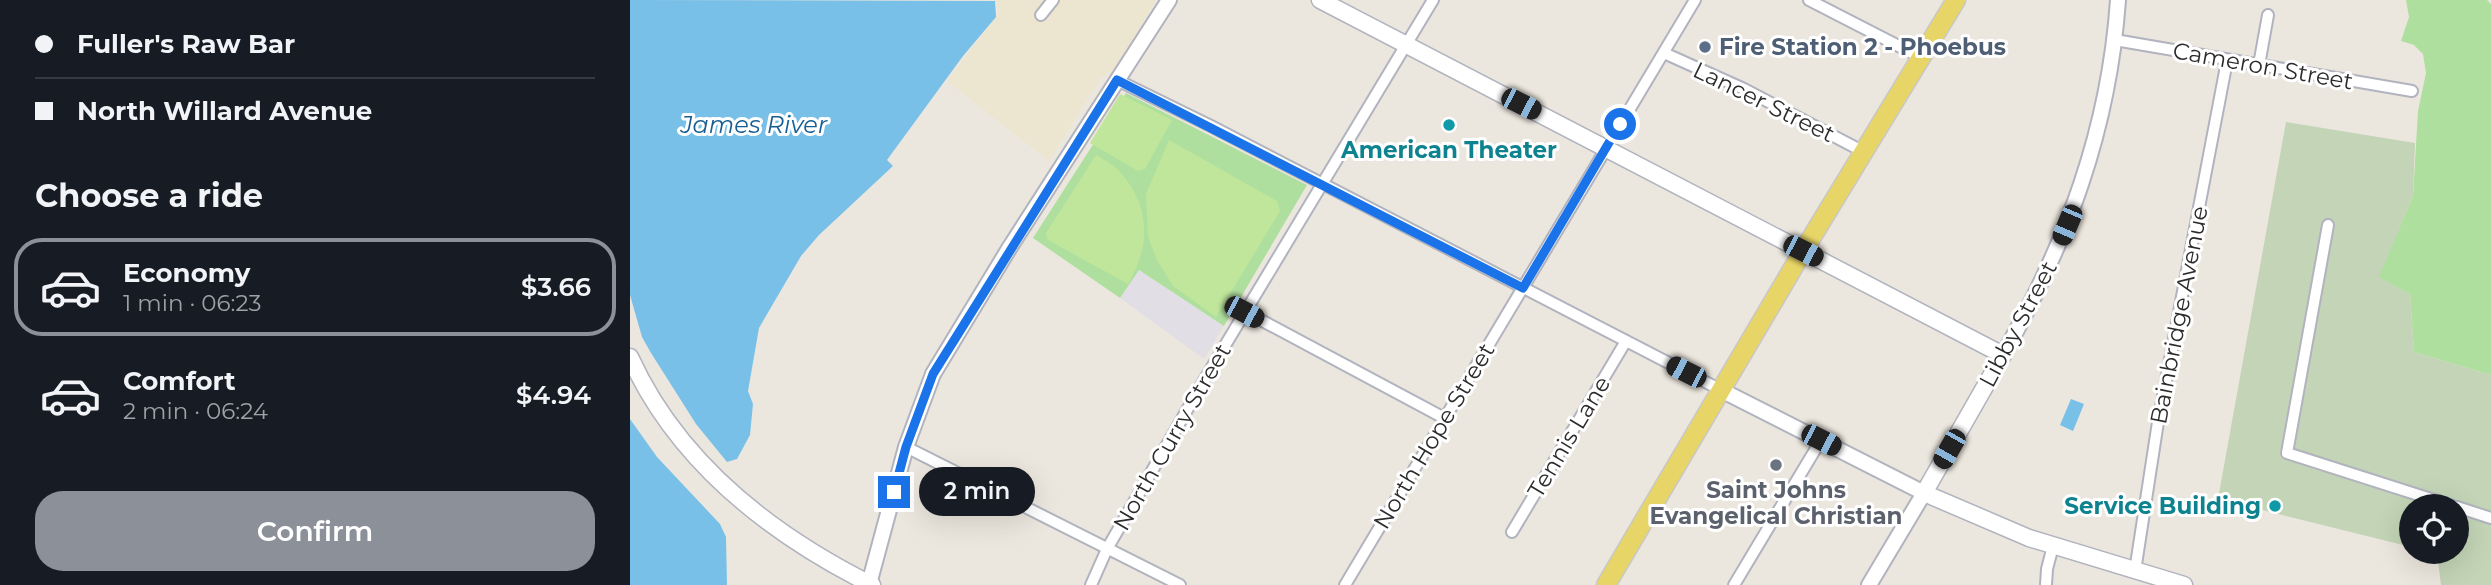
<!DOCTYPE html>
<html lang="en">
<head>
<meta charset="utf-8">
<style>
  :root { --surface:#171b24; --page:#20242c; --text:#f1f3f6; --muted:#9ea1a6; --line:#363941; --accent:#8c9099 }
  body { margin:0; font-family:Montserrat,sans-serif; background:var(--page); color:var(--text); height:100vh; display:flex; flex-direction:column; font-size:26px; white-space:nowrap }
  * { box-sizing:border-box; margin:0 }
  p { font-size:23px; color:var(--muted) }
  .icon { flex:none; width:38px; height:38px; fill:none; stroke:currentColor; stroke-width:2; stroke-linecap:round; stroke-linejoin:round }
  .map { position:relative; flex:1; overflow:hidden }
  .drawer { display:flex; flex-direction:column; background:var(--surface); width:630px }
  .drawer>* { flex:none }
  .hud { display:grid; align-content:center; height:154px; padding:0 35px; background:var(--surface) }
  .controls { position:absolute; left:1769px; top:494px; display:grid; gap:14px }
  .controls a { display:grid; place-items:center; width:70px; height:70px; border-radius:50%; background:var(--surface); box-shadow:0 7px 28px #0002; font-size:35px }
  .end { position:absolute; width:32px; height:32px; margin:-16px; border:9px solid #1a73e8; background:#fff; box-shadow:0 0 0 4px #fff }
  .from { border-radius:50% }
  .bubble { position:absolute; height:49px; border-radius:24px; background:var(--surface); box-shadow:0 7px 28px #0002; font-size:23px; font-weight:600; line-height:49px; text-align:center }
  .car { position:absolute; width:21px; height:42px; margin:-21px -10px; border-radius:9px; box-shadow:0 0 5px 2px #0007; background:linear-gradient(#222 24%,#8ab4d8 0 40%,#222 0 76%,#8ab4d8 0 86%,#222 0) }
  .hud b { display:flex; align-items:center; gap:24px; height:66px; font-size:26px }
  .hud b+b { border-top:2px solid var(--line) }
  .hud i { width:18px; height:18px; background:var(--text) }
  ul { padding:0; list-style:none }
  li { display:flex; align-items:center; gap:21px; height:98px; margin:0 14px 10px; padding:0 21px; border:4px solid transparent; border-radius:28px }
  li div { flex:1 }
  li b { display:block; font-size:26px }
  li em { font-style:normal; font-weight:600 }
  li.selected { border-color:var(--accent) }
  li>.icon { width:63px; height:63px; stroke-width:1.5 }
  h2 { padding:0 35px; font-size:32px; line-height:84px }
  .primary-button { display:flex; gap:14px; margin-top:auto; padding:14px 35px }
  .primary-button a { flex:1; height:80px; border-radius:28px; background:var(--accent); color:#fff; font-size:28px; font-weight:600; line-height:80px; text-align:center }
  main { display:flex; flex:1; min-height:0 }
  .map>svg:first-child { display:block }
</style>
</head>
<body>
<main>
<section class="drawer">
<div class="hud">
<b><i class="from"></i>Fuller's Raw Bar</b>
<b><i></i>North Willard Avenue</b>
</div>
<h2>Choose a ride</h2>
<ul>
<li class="selected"><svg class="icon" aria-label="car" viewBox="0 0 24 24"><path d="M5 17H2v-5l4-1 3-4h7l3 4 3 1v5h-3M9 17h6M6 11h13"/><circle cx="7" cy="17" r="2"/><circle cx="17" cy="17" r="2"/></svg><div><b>Economy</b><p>1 min · 06:23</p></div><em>$3.66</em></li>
<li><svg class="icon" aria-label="car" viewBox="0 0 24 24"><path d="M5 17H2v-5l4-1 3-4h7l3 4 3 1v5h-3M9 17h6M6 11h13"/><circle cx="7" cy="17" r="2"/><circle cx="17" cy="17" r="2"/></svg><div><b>Comfort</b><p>2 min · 06:24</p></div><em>$4.94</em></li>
</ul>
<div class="primary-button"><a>Confirm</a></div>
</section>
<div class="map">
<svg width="1861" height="585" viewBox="0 0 1861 585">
  <rect width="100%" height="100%" fill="#ece7de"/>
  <polygon fill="#e1dee5" points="509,270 594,326 574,359 490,298"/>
  <polygon fill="#ece5cf" points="366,0 526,0 487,67 470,79 419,161 317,81 369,13"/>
  <g fill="#afdf9e">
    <polygon points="1776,0 1857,0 1861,4 1861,375 1784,352 1780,294 1748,277 1783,196 1788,111 1796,73 1793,54 1784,45 1771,41 1779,17"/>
    <polygon points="496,93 677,185 594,326 509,270 490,298 403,238"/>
  </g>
  <polygon fill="#c3d5b6" points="1656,122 1785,143 1783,196 1749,277 1780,294 1784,352 1861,375 1861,585 1811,585 1807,553 1800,551 1827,551 1827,506 1782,506 1781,547 1588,499"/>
  <g fill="#bfe69a">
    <polygon points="490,94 542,120 515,169 508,171 460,143"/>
    <polygon points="539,140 647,201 650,211 586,317 543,286 527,260 518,237 516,194"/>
    <path d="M466 155C474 160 483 164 489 171 521 205 521 246 498 284L418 240 416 233Z"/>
  </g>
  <g fill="#78c0e7">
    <polygon points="0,0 365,1 366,17 333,56 257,160 263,166 189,235 171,256 129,328 118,391 123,404 120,435 107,459 97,462 66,424 21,353 12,337 0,295"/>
    <polygon points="1441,399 1454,404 1443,431 1430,425"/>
    <polygon points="0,419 27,457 90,524 96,537 97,585 0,585"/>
  </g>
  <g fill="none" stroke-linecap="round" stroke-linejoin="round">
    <g stroke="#b1b3be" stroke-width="14">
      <g id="minor">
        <polyline points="1179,0 1292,58"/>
        <polyline points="411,15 423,0"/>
        <polyline points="1485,40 1782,91"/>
        <polyline points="1034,53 1114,89 1234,152"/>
        <polyline points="1629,65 1638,15"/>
        <polyline points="487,80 581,126 1091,390"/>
        <polyline points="1698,225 1657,453 1823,506"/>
        <polyline points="614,311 816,419"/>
        <polyline points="276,447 550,585"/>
        <polyline points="1827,507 1861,518"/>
        <polyline points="882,532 996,341"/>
        <polyline points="1505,571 1528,422 1597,61"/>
        <polyline points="461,585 477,549 576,377 803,0"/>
        <polyline points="715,585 1065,0"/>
        <polyline points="1104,585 1191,440"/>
        <polyline points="1416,585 1417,569 1423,546"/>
      </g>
    </g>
    <g stroke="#b1b3be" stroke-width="18">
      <g id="tertiary">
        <path d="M1373 355C1437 242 1479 130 1488 0"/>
        <polyline points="1091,390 1294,493 1239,585"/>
        <polyline points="239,584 276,447 303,374 380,247 539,0"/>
      </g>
    </g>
    <g stroke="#b1b3be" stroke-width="19">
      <g id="secondary">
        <polyline points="690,0 1373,355 1294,493 1399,538 1554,585"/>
        <path d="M0 357C48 463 140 534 242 585"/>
      </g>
    </g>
    <g stroke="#c8c8c8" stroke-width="21">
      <polyline id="primary" points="976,585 1166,263 1326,0"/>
    </g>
    <use href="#minor" stroke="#fff" stroke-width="10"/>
    <use href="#tertiary" stroke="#fff" stroke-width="14"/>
    <use href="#secondary" stroke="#fff" stroke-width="16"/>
    <use href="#primary" stroke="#e8d567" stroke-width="18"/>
  </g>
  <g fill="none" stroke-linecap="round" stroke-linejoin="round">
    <polyline stroke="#1a73e8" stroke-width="9" points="264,492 276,447 303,374 487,80 893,288 990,124"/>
  </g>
  <circle fill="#5c6f8a" stroke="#fff" stroke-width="2.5" cx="1075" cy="47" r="7"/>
  <g fill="#0f9aa8" stroke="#fff" stroke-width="2.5">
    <circle cx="819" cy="125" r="7"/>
    <circle cx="1645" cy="506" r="7"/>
  </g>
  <circle fill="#6b7280" stroke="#fff" stroke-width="2.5" cx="1146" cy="465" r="7"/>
  <g text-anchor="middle" stroke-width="6" stroke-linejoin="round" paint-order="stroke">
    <g font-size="23" font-weight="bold" fill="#4e5e75" stroke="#fff" text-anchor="start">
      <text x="1089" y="55">Fire Station 2 - Phoebus</text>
    </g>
    <g font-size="23" fill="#2b2b2b" stroke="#fff">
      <text transform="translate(1633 66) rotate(10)" y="8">Cameron Street</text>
      <text transform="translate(1134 102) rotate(26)" y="8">Lancer Street</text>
      <text transform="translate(1549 315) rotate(-79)" y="8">Bainbridge Avenue</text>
      <text transform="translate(1388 324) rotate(-62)" y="8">Libby Street</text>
      <text transform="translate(804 436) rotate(-59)" y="8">North Hope Street</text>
      <text transform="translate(542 437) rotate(-60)" y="8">North Curry Street</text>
      <text transform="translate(939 437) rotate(-59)" y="8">Tennis Lane</text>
    </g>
    <g font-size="23" font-weight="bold" fill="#0d838f" stroke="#fff">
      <text x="819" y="158">American Theater</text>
      <text x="1631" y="514" text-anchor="end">Service Building</text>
    </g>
    <g font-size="23" font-weight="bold" fill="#5b616d" stroke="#fff">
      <text x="1146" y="498">Saint Johns<tspan x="1146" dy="26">Evangelical Christian</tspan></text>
    </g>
    <g font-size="24" font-style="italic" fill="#165e94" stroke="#fff">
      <text x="124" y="133">James River</text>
    </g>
  </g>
</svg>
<div class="controls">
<a><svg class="icon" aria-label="locate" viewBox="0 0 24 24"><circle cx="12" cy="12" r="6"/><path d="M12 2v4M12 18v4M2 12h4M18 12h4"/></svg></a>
</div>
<i class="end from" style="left:990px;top:124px"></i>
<i class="end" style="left:264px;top:492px"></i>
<div class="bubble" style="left:289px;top:467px;width:116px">2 min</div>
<i class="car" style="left:891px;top:104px;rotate:117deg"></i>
<i class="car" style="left:1437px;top:225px;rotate:203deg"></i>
<i class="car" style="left:1173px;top:251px;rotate:117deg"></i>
<i class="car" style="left:614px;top:312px;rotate:118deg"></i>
<i class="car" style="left:1056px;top:372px;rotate:297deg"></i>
<i class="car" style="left:1191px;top:440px;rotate:117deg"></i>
<i class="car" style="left:1319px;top:449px;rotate:210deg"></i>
</div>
</main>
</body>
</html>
